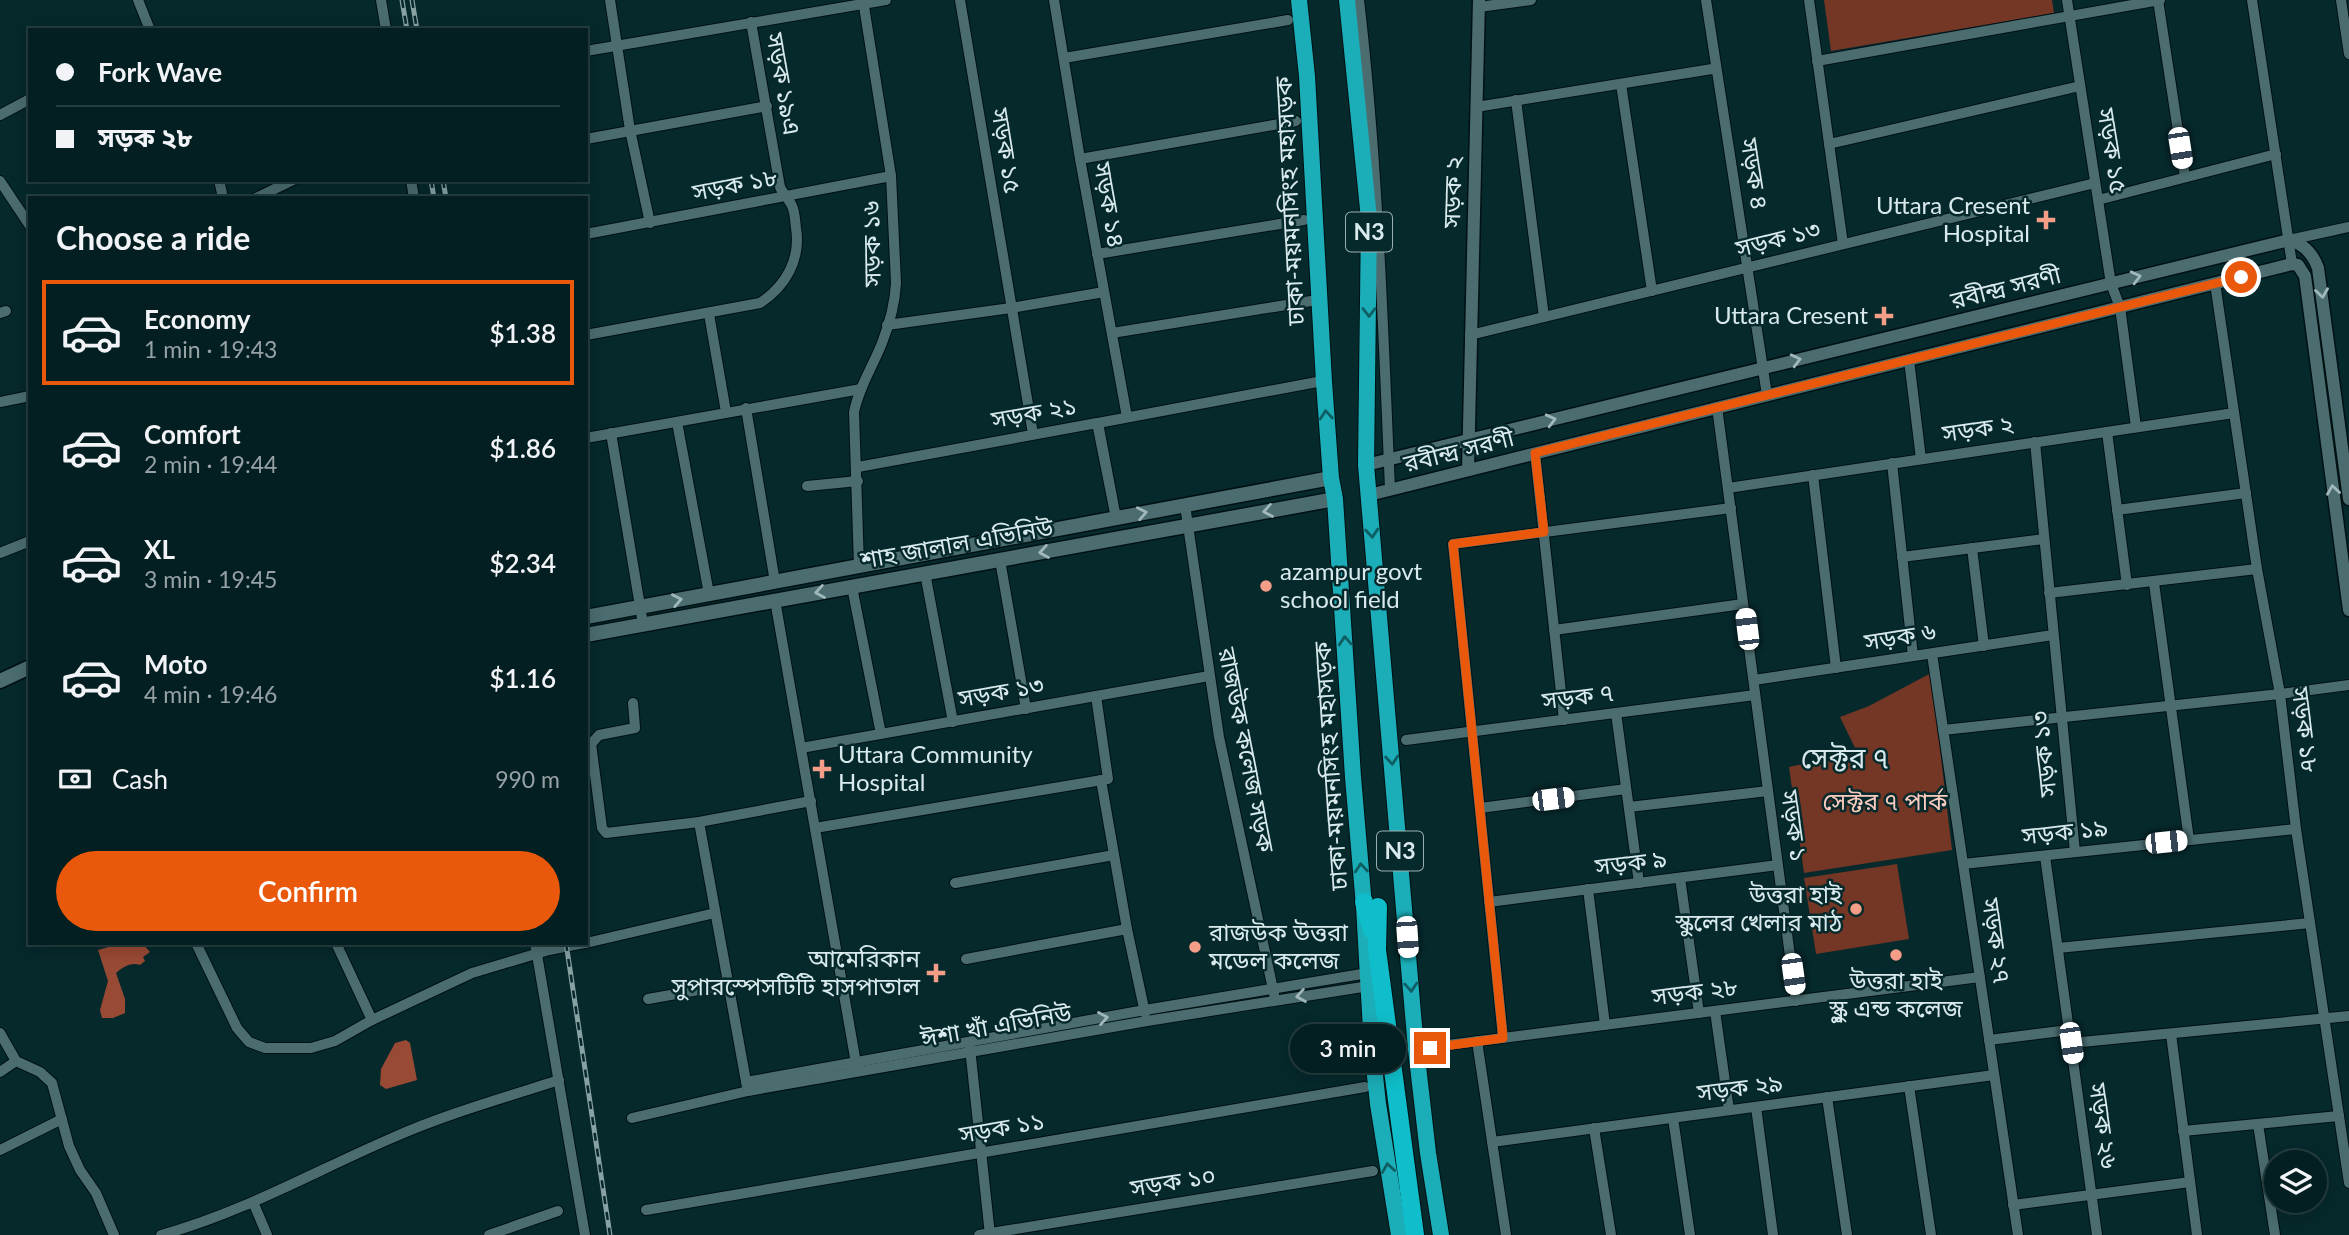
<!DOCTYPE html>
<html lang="en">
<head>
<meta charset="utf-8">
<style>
  :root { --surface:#041f21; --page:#0d272a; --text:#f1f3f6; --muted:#97a2a5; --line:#253d3f; --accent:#ea580c }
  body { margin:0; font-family:Lato,"Noto Sans Bengali",sans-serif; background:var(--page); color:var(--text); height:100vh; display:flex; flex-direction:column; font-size:26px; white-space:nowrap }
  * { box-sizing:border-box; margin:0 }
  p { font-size:23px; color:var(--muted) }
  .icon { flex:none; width:38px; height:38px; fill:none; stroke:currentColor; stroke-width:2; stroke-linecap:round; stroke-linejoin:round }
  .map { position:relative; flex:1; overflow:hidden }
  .drawer { position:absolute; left:28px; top:196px; width:560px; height:749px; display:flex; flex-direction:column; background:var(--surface); border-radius:0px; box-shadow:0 4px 18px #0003,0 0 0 2px var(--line) }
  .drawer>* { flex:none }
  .top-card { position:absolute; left:28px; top:28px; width:560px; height:154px; border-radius:0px; box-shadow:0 4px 18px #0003,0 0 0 2px var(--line); display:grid; align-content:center; height:154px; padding:0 28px; background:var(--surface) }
  .tools { position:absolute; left:2264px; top:1150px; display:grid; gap:14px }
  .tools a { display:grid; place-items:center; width:63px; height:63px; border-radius:50%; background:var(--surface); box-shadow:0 4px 18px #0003,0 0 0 2px var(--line); font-size:35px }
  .end { position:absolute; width:32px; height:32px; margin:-16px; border:9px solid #ea580c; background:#fff; box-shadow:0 0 0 4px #fff }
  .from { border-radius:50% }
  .bubble { position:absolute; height:49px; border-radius:24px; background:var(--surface); box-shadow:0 4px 18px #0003,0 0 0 2px var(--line); font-size:23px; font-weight:600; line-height:49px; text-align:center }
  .car { position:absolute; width:21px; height:42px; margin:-21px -10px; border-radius:9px; box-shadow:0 0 5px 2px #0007; background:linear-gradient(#fff 24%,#345 0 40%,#fff 0 76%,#345 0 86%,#fff 0) }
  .top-card b { display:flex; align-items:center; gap:24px; height:66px; font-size:26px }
  .top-card b+b { border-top:2px solid var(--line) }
  .top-card i { width:18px; height:18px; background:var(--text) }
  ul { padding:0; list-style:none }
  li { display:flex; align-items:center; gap:21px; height:105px; margin:0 14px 10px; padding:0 14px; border:4px solid transparent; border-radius:0px }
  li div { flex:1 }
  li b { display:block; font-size:26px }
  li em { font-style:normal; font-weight:600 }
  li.selected { border-color:var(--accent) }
  li>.icon { width:63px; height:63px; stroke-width:1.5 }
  h2 { padding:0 28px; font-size:32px; line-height:84px }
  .pay { display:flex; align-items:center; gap:18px; height:77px; padding:0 28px; font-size:26px }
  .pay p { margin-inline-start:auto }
  .cta { display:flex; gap:14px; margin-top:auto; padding:14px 28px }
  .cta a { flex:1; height:80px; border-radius:42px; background:var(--accent); color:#fff; font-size:28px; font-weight:600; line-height:80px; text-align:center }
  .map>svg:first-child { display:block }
</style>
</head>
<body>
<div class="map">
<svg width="2349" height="1235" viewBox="0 0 2349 1235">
  <rect width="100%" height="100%" fill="#06292c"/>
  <g fill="#743625">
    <polygon points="1824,0 2052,0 2054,13 1831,51"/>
    <polygon points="1931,673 1952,850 1804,873 1789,767 1857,752 1840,717 1869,706"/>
    <polygon points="1897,864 1909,939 1816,954 1804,878"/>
  </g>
  <g fill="#994a34">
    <path d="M122 943H142L150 952 143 957 145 961 140 965C131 962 123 967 116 973L125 999V1013L113 1018H102L100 1010 108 981 98 950Z"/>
    <polygon points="406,1040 410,1043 417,1080 386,1089 380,1085 381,1069 395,1043"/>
  </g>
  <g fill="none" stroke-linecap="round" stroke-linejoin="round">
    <g stroke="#001113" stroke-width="12">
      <g id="minor">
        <polyline points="138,0 150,30"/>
        <polyline points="381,0 386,30"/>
        <polyline points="610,0 630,130 650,223"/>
        <polyline points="960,0 1033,434"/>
        <polyline points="1054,0 1080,159 1127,417"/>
        <path d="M1359 0C1378 163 1383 326 1390 489"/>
        <polyline points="1706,0 1767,395"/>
        <polyline points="1809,0 1843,244"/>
        <polyline points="2067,0 2111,284 2120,307 2136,427"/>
        <polyline points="2158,0 2185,177"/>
        <polyline points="2252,0 2292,264"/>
        <polyline points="2341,0 2349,54"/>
        <polyline points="1479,7 1531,0"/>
        <polyline points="586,51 886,0"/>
        <polyline points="1064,58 1288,20"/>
        <polyline points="1817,61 2160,0"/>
        <polyline points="1621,84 1652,291"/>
        <polyline points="1516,100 1544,317"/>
        <polyline points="1476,107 1712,69 1716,70"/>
        <polyline points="0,115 30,99"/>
        <polyline points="586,139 767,106"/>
        <polyline points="1829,144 2080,86"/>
        <polyline points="1080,159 1296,121"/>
        <polyline points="219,180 223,198"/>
        <polyline points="411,180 414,198"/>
        <polyline points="0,181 30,226"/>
        <polyline points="256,198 293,180"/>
        <polyline points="2098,200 2276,154"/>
        <polyline points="586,234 891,176"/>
        <polyline points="2289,240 2349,227"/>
        <polyline points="1097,254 1304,220"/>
        <polyline points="2215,283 2257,569 2280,694 2296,829 2349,1183"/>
        <polyline points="0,313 6,311"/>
        <polyline points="709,314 726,412"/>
        <polyline points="887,325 1011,308 1104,292"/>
        <polyline points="1112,333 1311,301"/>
        <path d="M586 335 760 303C786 286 801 259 796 228 795 221 795 212 792 206 789 199 783 194 780 187L751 22"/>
        <polyline points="1470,335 2095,183"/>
        <polyline points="1909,360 1921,459"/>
        <polyline points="0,402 30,396"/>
        <polyline points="1717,407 1796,1001"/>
        <polyline points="746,408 775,582"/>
        <polyline points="677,422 709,594"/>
        <polyline points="2107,432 2127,585"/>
        <polyline points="611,433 643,624"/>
        <polyline points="586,438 861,389"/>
        <polyline points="2035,442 2075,852"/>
        <polyline points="1535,453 1564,720"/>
        <polyline points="1892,463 1913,656"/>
        <polyline points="858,467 1097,423 1116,518 1098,423 1317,382"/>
        <polyline points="1813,475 1836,668"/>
        <polyline points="807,486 858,481"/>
        <polyline points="1728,488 2234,413"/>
        <polyline points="1185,505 1219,737 1274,994"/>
        <polyline points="2117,510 2246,493"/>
        <polyline points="1972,548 1984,646"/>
        <polyline points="0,553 30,541"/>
        <polyline points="1902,557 2044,539"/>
        <polyline points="1000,560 1026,709"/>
        <path d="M859 566 854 412C859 387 873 366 882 343 889 325 895 303 896 283L891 176 863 0"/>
        <polyline points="925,573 953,722"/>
        <polyline points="2154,583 2189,840"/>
        <polyline points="852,587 881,734"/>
        <polyline points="2049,593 2257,569"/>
        <polyline points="775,600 857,1069"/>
        <polyline points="1554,630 1743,604"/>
        <polyline points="1932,654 2018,1235"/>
        <polyline points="1754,680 2053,635"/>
        <polyline points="633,703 635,728 599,735 591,744 602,828 606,833 699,822 811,801"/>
        <polyline points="1616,713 1639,883"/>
        <polyline points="1943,730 2280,694 2349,685"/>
        <polyline points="1406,740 1755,695"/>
        <polyline points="801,748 1209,676"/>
        <polyline points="1101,780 1127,929 1145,1013"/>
        <polyline points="1629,807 1768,791"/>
        <polyline points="1480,808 1626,789"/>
        <polyline points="699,822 747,1087"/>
        <polyline points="815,828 1108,779 1096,696"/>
        <polyline points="2045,856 2097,1235"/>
        <polyline points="1963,864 2296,829"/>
        <polyline points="1680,878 1699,1013"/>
        <polyline points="955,883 1114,855"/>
        <polyline points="1588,889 1605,1025"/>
        <polyline points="1489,902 1778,865"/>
        <polyline points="196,943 237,1028 249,1042 265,1048 311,1048 335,1041 372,1020 472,973 549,950 584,943"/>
        <polyline points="336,943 372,1020"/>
        <polyline points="535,943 585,1235"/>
        <polyline points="586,943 715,913"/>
        <polyline points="2058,948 2310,923"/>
        <polyline points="966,959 1127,929"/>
        <polyline points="648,999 727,985"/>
        <polyline points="1715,1011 1729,1110"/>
        <polyline points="0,1033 16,1061 40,1072 52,1083 69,1146 80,1170 96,1193 114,1235"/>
        <polyline points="2171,1034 2197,1235"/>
        <polyline points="1503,1038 1453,544 1731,508"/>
        <polyline points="1989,1040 2069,1030"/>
        <polyline points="1477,1041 1506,1235"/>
        <polyline points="2071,1043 2349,1016"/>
        <polyline points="970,1048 990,1235"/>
        <polyline points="1416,1049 1980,977"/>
        <polyline points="0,1072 16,1061"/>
        <polyline points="746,1082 1145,1010 1368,973"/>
        <polyline points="1909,1086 1931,1235"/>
        <polyline points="1827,1097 1847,1235"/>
        <polyline points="1756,1107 1773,1235"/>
        <polyline points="632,1118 748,1091 1147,1021 1369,986"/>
        <polyline points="1673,1118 1690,1235"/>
        <polyline points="2258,1124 2275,1235"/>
        <polyline points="1594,1128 1611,1235"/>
        <polyline points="2183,1131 2339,1116"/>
        <polyline points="1492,1142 1994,1075"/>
        <polyline points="0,1150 62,1119"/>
        <polyline points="253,1202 267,1235"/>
        <polyline points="2013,1205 2190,1182"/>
        <polyline points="646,1210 1365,1087"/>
        <path d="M161 1235C242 1213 315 1171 392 1138 446 1114 504 1098 559 1080"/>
        <polyline points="489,1235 558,1211"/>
        <polyline points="979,1235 1373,1171"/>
      </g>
    </g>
    <g stroke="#001113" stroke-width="15">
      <g id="tertiary">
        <path d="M1366 465 2289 240C2304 244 2313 254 2318 268L2349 499"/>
        <polyline points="1468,470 1479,0"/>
        <polyline points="1369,495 2292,264 2298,265 2305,276 2349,610"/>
      </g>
    </g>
    <g stroke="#001113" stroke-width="17">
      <g id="secondary">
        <polyline points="586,617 1331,478"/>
        <polyline points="586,635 1335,499"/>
        <polyline points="0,681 30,667"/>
      </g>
    </g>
    <g stroke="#001113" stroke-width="18">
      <g id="trunk">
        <polyline points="1299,0 1307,76 1324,382 1331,478 1335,499 1353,777 1364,906 1372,1048 1378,1104 1399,1235"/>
        <polyline points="1347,0 1369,219 1366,465 1416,1049 1428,1153 1441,1235"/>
      </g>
    </g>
    <g stroke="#001113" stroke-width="20">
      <g id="motorway">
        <polyline points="1364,902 1372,930"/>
        <polyline points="1378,907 1377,950 1415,1235"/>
      </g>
    </g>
    <use href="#minor" stroke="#4b6d70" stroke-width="10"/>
    <use href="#tertiary" stroke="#4b6d70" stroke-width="12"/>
    <use href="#secondary" stroke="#4b6d70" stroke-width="14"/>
    <use href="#trunk" stroke="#1baeb8" stroke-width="16"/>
    <use href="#motorway" stroke="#0fbeca" stroke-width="18"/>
    <g stroke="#88a1a3" stroke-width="5">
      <g id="rail">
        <polyline points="402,0 407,30"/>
        <polyline points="412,0 417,30"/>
        <polyline points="431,180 434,198"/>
        <polyline points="443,180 446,198"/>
        <polyline points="566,943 610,1235"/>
      </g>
    </g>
    <use href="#rail" stroke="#06292c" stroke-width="2.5" stroke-dasharray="8" stroke-linecap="butt"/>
  </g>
  <defs><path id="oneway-chevron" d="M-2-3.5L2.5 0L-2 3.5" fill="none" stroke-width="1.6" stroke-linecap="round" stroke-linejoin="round" transform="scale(1.75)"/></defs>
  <g stroke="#a0b8ba">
    <use href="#oneway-chevron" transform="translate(2136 277) rotate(-14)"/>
    <use href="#oneway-chevron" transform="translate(2322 293) rotate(82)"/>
    <use href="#oneway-chevron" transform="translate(1796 360) rotate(-14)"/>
    <use href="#oneway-chevron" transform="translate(1551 420) rotate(-14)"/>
    <use href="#oneway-chevron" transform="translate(2333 490) rotate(-98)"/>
    <use href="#oneway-chevron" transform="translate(1268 511) rotate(170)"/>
    <use href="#oneway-chevron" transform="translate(1142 513) rotate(-11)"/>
    <use href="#oneway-chevron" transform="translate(1044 552) rotate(170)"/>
    <use href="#oneway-chevron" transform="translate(820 592) rotate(170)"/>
    <use href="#oneway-chevron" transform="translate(677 600) rotate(-11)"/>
    <use href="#oneway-chevron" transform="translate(1301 996) rotate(170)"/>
    <use href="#oneway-chevron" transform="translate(1103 1018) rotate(-10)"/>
  </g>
  <g stroke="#0e5e64">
    <use href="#oneway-chevron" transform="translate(1369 312) rotate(90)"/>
    <use href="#oneway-chevron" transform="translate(1326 415) rotate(-95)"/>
    <use href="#oneway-chevron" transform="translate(1372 533) rotate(85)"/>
    <use href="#oneway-chevron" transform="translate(1345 641) rotate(-94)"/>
    <use href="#oneway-chevron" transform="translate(1392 760) rotate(85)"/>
    <use href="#oneway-chevron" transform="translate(1361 868) rotate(-95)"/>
    <use href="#oneway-chevron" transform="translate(1411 987) rotate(86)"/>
    <use href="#oneway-chevron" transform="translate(1388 1168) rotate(-99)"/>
  </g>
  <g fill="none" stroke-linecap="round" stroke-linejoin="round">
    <polyline stroke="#ea580c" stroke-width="9" points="1430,1048 1503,1038 1453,544 1544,532 1535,453 2241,277"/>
  </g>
  <g fill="#f49e87" stroke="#06292c" stroke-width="2.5">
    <path d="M2042.5 209.5h7v7h7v7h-7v7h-7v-7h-7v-7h7z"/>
    <path d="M1880.5 305.5h7v7h7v7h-7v7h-7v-7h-7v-7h7z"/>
    <circle cx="1266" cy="586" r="7"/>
    <path d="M818.5 758.5h7v7h7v7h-7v7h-7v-7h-7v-7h7z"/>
    <circle cx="1856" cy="909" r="7"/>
    <circle cx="1195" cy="947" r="7"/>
    <circle cx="1896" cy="955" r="7"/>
    <path d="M932.5 962.5h7v7h7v7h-7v7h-7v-7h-7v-7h7z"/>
  </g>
  <g text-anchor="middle" stroke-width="5" stroke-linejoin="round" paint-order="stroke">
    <g fill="#06292c" stroke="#99b0b2" stroke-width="2">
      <rect x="1346" y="212.5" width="46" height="39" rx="5"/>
      <rect x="1377" y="831.5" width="46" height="39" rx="5"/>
    </g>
    <g font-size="23" font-weight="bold" fill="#d8eaec">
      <text x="1369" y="240">N3</text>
      <text x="1400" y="859">N3</text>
    </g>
    <g font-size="24" fill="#d8eaec" stroke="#06292c">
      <text transform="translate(783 84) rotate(80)" y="8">সড়ক ১৯এ</text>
      <text transform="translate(1006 151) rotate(81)" y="8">সড়ক ১৫</text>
      <text transform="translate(2112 151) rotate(81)" y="8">সড়ক ১৫</text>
      <text transform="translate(1754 174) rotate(81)" y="8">সড়ক ৪</text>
      <text transform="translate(735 185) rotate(-11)" y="8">সড়ক ১৮</text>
      <text transform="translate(1453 192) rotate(-88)" y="8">সড়ক ২</text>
      <text transform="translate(1290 201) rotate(-93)" y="8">ঢাকা-ময়মনসিংহ মহাসড়ক</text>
      <text transform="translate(1109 205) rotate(80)" y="8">সড়ক ১৪</text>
      <text transform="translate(1778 239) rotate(-14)" y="8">সড়ক ১৩</text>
      <text transform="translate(872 244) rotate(-91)" y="8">সড়ক ১৬</text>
      <text transform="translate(2006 288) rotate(-14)" y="8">রবীন্দ্র সরণী</text>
      <text transform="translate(1034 413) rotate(-10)" y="8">সড়ক ২১</text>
      <text transform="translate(1978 429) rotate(-8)" y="8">সড়ক ২</text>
      <text transform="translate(1459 451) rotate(-14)" y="8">রবীন্দ্র সরণী</text>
      <text transform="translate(957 544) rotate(-10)" y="8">শাহ জালাল এভিনিউ</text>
      <text transform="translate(1900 637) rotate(-9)" y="8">সড়ক ৬</text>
      <text transform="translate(1001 692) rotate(-10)" y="8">সড়ক ১৩</text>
      <text transform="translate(1578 697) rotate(-7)" y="8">সড়ক ৭</text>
      <text transform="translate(2305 730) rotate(83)" y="8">সড়ক ১৮</text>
      <text transform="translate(1246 750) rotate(79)" y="8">রাজউক কলেজ সড়ক</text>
      <text transform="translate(2044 754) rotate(-96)" y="8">সড়ক ১৩</text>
      <text transform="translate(1331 766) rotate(-94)" y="8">ঢাকা-ময়মনসিংহ মহাসড়ক</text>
      <text transform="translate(1794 826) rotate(82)" y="8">সড়ক ১</text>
      <text transform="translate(2065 832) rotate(-6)" y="8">সড়ক ১৯</text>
      <text transform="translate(1631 863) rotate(-7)" y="8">সড়ক ৯</text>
      <text transform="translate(1996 941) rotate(82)" y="8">সড়ক ২৭</text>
      <text transform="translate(1695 992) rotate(-7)" y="8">সড়ক ২৮</text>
      <text transform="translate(996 1026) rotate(-10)" y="8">ঈশা খাঁ এভিনিউ</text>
      <text transform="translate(1740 1088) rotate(-7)" y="8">সড়ক ২৯</text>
      <text transform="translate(2103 1126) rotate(82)" y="8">সড়ক ২৬</text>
      <text transform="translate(1002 1128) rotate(-10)" y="8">সড়ক ১১</text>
      <text transform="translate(1173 1182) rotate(-9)" y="8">সড়ক ১০</text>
    </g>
    <g font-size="24" fill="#d8eaec" stroke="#06292c" text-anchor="end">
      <text x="2030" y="214">Uttara Cresent<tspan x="2030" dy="28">Hospital</tspan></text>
      <text x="1868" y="324">Uttara Cresent</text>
      <text x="1280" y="580" text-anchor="start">azampur govt<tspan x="1280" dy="28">school field</tspan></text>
      <text x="838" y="763" text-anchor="start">Uttara Community<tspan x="838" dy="28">Hospital</tspan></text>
      <text x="1842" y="903">উত্তরা হাই<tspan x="1842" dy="28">স্কুলের খেলার মাঠ</tspan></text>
      <text x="1209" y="941" text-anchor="start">রাজউক উত্তরা<tspan x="1209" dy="28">মডেল কলেজ</tspan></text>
      <text x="920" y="967">আমেরিকান<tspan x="920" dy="28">সুপারস্পেসটিটি হাসপাতাল</tspan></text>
      <text x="1896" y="989" text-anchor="middle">উত্তরা হাই<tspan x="1896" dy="28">স্কুল এন্ড কলেজ</tspan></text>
    </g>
    <g font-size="24" fill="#facbbe" stroke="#06292c">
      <text x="1885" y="810">সেক্টর ৭ পার্ক</text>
    </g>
    <g font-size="28" fill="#d8eaec" stroke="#06292c">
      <text x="1845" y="768">সেক্টর ৭</text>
    </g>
  </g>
</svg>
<div class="tools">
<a><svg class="icon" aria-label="layers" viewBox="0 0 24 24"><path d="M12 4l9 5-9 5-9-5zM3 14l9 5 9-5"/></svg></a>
</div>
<i class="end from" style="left:2241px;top:277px"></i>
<i class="end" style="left:1430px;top:1048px"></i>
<div class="bubble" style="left:1290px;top:1024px;width:116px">3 min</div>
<i class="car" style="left:2180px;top:148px;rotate:171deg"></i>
<i class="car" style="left:1747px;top:629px;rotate:353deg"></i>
<i class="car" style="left:1553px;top:799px;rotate:83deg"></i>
<i class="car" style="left:2166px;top:842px;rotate:84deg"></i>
<i class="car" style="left:1407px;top:937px;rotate:176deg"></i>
<i class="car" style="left:1793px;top:974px;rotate:172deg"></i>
<i class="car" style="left:2071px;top:1043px;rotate:172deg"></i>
<div class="top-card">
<b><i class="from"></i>Fork Wave</b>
<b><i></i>সড়ক ২৮</b>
</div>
<section class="drawer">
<h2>Choose a ride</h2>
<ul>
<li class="selected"><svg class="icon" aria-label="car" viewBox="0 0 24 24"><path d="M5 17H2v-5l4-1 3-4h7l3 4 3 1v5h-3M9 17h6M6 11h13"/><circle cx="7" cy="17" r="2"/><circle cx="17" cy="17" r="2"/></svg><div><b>Economy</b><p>1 min · 19:43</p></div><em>$1.38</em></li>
<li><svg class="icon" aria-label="car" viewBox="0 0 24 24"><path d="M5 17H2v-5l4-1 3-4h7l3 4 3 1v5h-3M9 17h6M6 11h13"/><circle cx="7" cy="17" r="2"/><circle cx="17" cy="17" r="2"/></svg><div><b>Comfort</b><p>2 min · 19:44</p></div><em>$1.86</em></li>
<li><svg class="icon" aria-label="car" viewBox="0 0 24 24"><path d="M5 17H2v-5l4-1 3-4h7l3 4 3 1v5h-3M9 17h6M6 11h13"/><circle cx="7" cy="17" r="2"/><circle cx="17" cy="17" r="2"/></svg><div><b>XL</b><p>3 min · 19:45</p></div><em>$2.34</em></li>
<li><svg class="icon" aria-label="car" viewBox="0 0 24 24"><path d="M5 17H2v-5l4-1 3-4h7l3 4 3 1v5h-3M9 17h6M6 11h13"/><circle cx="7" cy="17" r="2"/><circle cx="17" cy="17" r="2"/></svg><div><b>Moto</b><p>4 min · 19:46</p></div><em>$1.16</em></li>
</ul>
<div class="pay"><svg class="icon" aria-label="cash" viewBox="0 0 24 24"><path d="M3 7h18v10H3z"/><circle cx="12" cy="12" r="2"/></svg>Cash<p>990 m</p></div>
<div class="cta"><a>Confirm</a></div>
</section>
</div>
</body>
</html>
